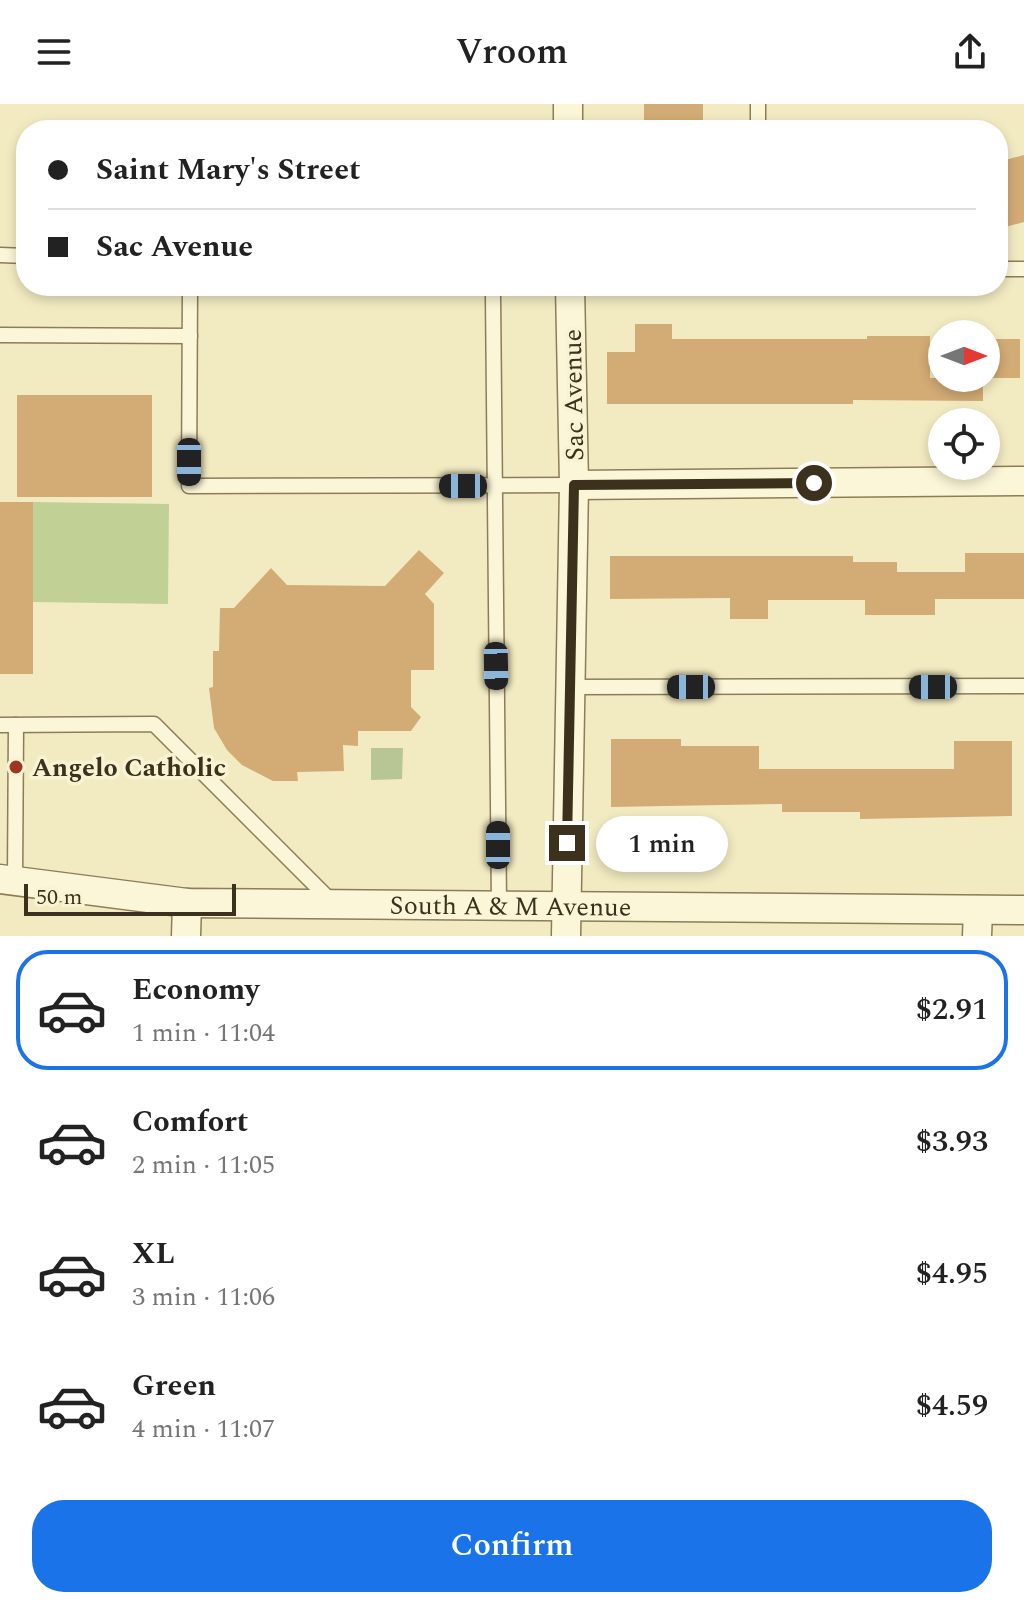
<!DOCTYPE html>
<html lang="en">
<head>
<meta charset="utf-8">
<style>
  :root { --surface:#fff; --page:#f6f6f6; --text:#222; --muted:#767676; --line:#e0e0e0; --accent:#1a73e8 }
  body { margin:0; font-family:Spectral,serif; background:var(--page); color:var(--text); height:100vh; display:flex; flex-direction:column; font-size:30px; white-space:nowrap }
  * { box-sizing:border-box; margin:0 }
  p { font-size:26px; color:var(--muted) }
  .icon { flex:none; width:44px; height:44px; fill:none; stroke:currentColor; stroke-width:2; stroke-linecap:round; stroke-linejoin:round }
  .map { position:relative; height:832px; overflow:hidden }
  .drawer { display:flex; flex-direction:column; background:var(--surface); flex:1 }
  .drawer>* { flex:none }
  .banner { position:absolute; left:16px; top:16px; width:992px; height:176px; border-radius:32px; box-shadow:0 4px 12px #0003; display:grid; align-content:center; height:176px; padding:0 32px; background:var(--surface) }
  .needle { width:52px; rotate:90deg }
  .fabs { position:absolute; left:928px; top:216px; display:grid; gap:16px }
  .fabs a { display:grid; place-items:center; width:72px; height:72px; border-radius:50%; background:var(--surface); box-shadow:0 4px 12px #0003; font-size:40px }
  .scale { position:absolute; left:24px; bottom:20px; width:212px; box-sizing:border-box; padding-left:8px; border:4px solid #3c311d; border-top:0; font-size:22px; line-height:28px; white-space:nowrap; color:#3c311d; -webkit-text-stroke:6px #f8f3d3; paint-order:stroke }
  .end { position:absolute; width:36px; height:36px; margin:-18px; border:10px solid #3c311d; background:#fff; box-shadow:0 0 0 4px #fff }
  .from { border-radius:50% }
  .bubble { position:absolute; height:56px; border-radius:28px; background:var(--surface); box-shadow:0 4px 12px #0003; font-size:26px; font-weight:600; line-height:56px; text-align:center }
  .car { position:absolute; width:24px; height:48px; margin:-24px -12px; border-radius:10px; box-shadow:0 0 6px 2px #0007; background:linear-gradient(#222 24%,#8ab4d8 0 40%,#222 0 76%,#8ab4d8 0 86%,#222 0) }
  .banner b { display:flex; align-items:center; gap:28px; height:76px; font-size:30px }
  .banner b+b { border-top:2px solid var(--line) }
  .banner i { width:20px; height:20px; background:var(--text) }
  ul { padding:14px 0 0; list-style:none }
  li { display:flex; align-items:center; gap:24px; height:120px; margin:0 16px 12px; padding:0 16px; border:4px solid transparent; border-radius:32px }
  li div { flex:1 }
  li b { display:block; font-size:30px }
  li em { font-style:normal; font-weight:600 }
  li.active { border-color:var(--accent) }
  li>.icon { width:72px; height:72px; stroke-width:1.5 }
  .cta { display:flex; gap:16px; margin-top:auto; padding:16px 32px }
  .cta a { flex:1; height:92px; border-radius:32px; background:var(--accent); color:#fff; font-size:32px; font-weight:600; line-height:92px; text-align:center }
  header { display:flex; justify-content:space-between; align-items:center; height:104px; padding:0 32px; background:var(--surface); font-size:36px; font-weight:600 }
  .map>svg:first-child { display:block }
</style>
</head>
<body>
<header><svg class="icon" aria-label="menu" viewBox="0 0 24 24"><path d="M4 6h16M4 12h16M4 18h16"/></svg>Vroom<svg class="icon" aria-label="share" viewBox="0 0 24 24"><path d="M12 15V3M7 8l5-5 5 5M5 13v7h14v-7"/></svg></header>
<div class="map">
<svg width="1024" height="832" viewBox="0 0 1024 832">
  <rect width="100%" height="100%" fill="#f2ebc2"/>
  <polygon fill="#c1d195" points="33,398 169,400 168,500 33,498"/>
  <polygon fill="#b8c595" points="371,644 403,644 402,675 371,676"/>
  <g fill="#d3ab75">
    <rect x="644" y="0" width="59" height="26"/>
    <polygon points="1024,51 1024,118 998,125 998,58"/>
    <polygon points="635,220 672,220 672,235 867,235 867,232 930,232 930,274 983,274 983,297 853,296 853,300 607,300 607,248 635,248"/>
    <rect x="986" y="235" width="34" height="39"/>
    <rect x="17" y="291" width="135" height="102"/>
    <rect x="0" y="398" width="33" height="172"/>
    <polygon points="419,446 444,469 425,490 434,500 434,566 411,566 411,603 421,613 411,627 358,627 358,642 343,641 344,667 297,668 298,677 273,677 242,661 227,646 214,624 209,584 213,583 213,547 219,547 220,504 234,504 271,464 287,481 385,482"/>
    <polygon points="965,449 1024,449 1024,495 935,495 935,511 865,511 865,496 768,496 768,515 730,515 730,494 610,495 610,452 853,452 853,458 897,458 897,468 965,468"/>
    <polygon points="611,635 681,635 681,642 759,642 759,665 954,665 954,637 1012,637 1012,712 860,715 860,708 782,708 782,700 611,703"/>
  </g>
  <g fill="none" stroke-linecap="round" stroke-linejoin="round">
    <g stroke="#8d7c58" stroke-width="17">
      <g id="lane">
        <polyline points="758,0 758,26"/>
        <polyline points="0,151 26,152"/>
        <polyline points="998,165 1024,165"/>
        <polyline points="190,182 189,382 574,381"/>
        <polyline points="493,193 499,801"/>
        <polyline points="0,231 190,232"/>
        <polyline points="570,583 1024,582"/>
        <polyline points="0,621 154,620 333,799"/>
        <polyline points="15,776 16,621"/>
      </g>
    </g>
    <g stroke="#8d7c58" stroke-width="31">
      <g id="street">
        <polyline points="568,0 568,26"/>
        <polyline points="574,381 1024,377"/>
        <path id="s1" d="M0 775 187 799 1024 806"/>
        <polyline points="186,832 187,799"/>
        <polyline points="566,832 574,381 570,182"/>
        <polyline points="977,832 978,806"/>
      </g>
    </g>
    <use href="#lane" stroke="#fbf6d7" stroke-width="14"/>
    <use href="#street" stroke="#fbf6d7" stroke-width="28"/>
  </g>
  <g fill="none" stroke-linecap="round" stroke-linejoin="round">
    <polyline stroke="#3c311d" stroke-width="10" points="567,739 574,381 814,379"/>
  </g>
  <circle fill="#a13523" stroke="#f8f3d3" stroke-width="3" cx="16" cy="663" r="8"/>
  <g text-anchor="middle" stroke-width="7" stroke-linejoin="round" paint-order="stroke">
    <g font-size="26" fill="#3c311d" stroke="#f8f3d3">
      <text transform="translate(573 291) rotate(-91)" y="9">Sac Avenue</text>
      <text dy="9" stroke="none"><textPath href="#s1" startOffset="512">South A &amp; M Avenue</textPath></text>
    </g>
    <g font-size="26" font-weight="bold" fill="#3c311d" stroke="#f8f3d3" text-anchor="start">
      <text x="32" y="672">Angelo Catholic</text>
    </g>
  </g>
</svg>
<div class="fabs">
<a><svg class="needle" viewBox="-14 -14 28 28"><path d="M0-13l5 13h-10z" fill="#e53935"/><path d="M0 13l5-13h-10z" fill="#767676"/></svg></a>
<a><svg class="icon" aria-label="locate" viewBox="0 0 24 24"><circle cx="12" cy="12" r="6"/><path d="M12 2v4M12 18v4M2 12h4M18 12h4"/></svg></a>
</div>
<div class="scale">50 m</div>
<i class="end from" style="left:814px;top:379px"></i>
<i class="end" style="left:567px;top:739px"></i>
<div class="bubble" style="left:596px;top:712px;width:132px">1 min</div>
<i class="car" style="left:189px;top:358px;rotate:180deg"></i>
<i class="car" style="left:463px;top:382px;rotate:270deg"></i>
<i class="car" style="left:496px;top:562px;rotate:179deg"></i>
<i class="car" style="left:691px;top:583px;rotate:270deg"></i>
<i class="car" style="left:933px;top:583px;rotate:270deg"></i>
<i class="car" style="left:498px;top:741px;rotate:0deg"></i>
<div class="banner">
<b><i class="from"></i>Saint Mary's Street</b>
<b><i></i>Sac Avenue</b>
</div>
</div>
<section class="drawer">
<ul>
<li class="active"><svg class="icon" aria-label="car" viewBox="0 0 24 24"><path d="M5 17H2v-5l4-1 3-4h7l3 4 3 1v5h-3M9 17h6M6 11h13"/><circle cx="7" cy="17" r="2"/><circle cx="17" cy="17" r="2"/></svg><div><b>Economy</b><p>1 min · 11:04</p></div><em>$2.91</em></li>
<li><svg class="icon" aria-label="car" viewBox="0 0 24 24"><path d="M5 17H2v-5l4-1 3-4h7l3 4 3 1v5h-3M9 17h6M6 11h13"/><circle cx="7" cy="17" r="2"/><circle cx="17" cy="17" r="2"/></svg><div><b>Comfort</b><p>2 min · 11:05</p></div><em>$3.93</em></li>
<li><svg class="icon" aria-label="car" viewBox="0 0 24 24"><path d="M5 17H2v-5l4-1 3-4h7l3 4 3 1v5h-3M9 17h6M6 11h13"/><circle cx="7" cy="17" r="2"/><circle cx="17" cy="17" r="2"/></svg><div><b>XL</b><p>3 min · 11:06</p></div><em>$4.95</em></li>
<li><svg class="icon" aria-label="car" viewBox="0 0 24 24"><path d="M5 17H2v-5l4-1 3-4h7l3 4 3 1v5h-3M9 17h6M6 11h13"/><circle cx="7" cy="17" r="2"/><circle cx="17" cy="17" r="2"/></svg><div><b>Green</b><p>4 min · 11:07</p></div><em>$4.59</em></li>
</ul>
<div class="cta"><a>Confirm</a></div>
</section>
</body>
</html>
